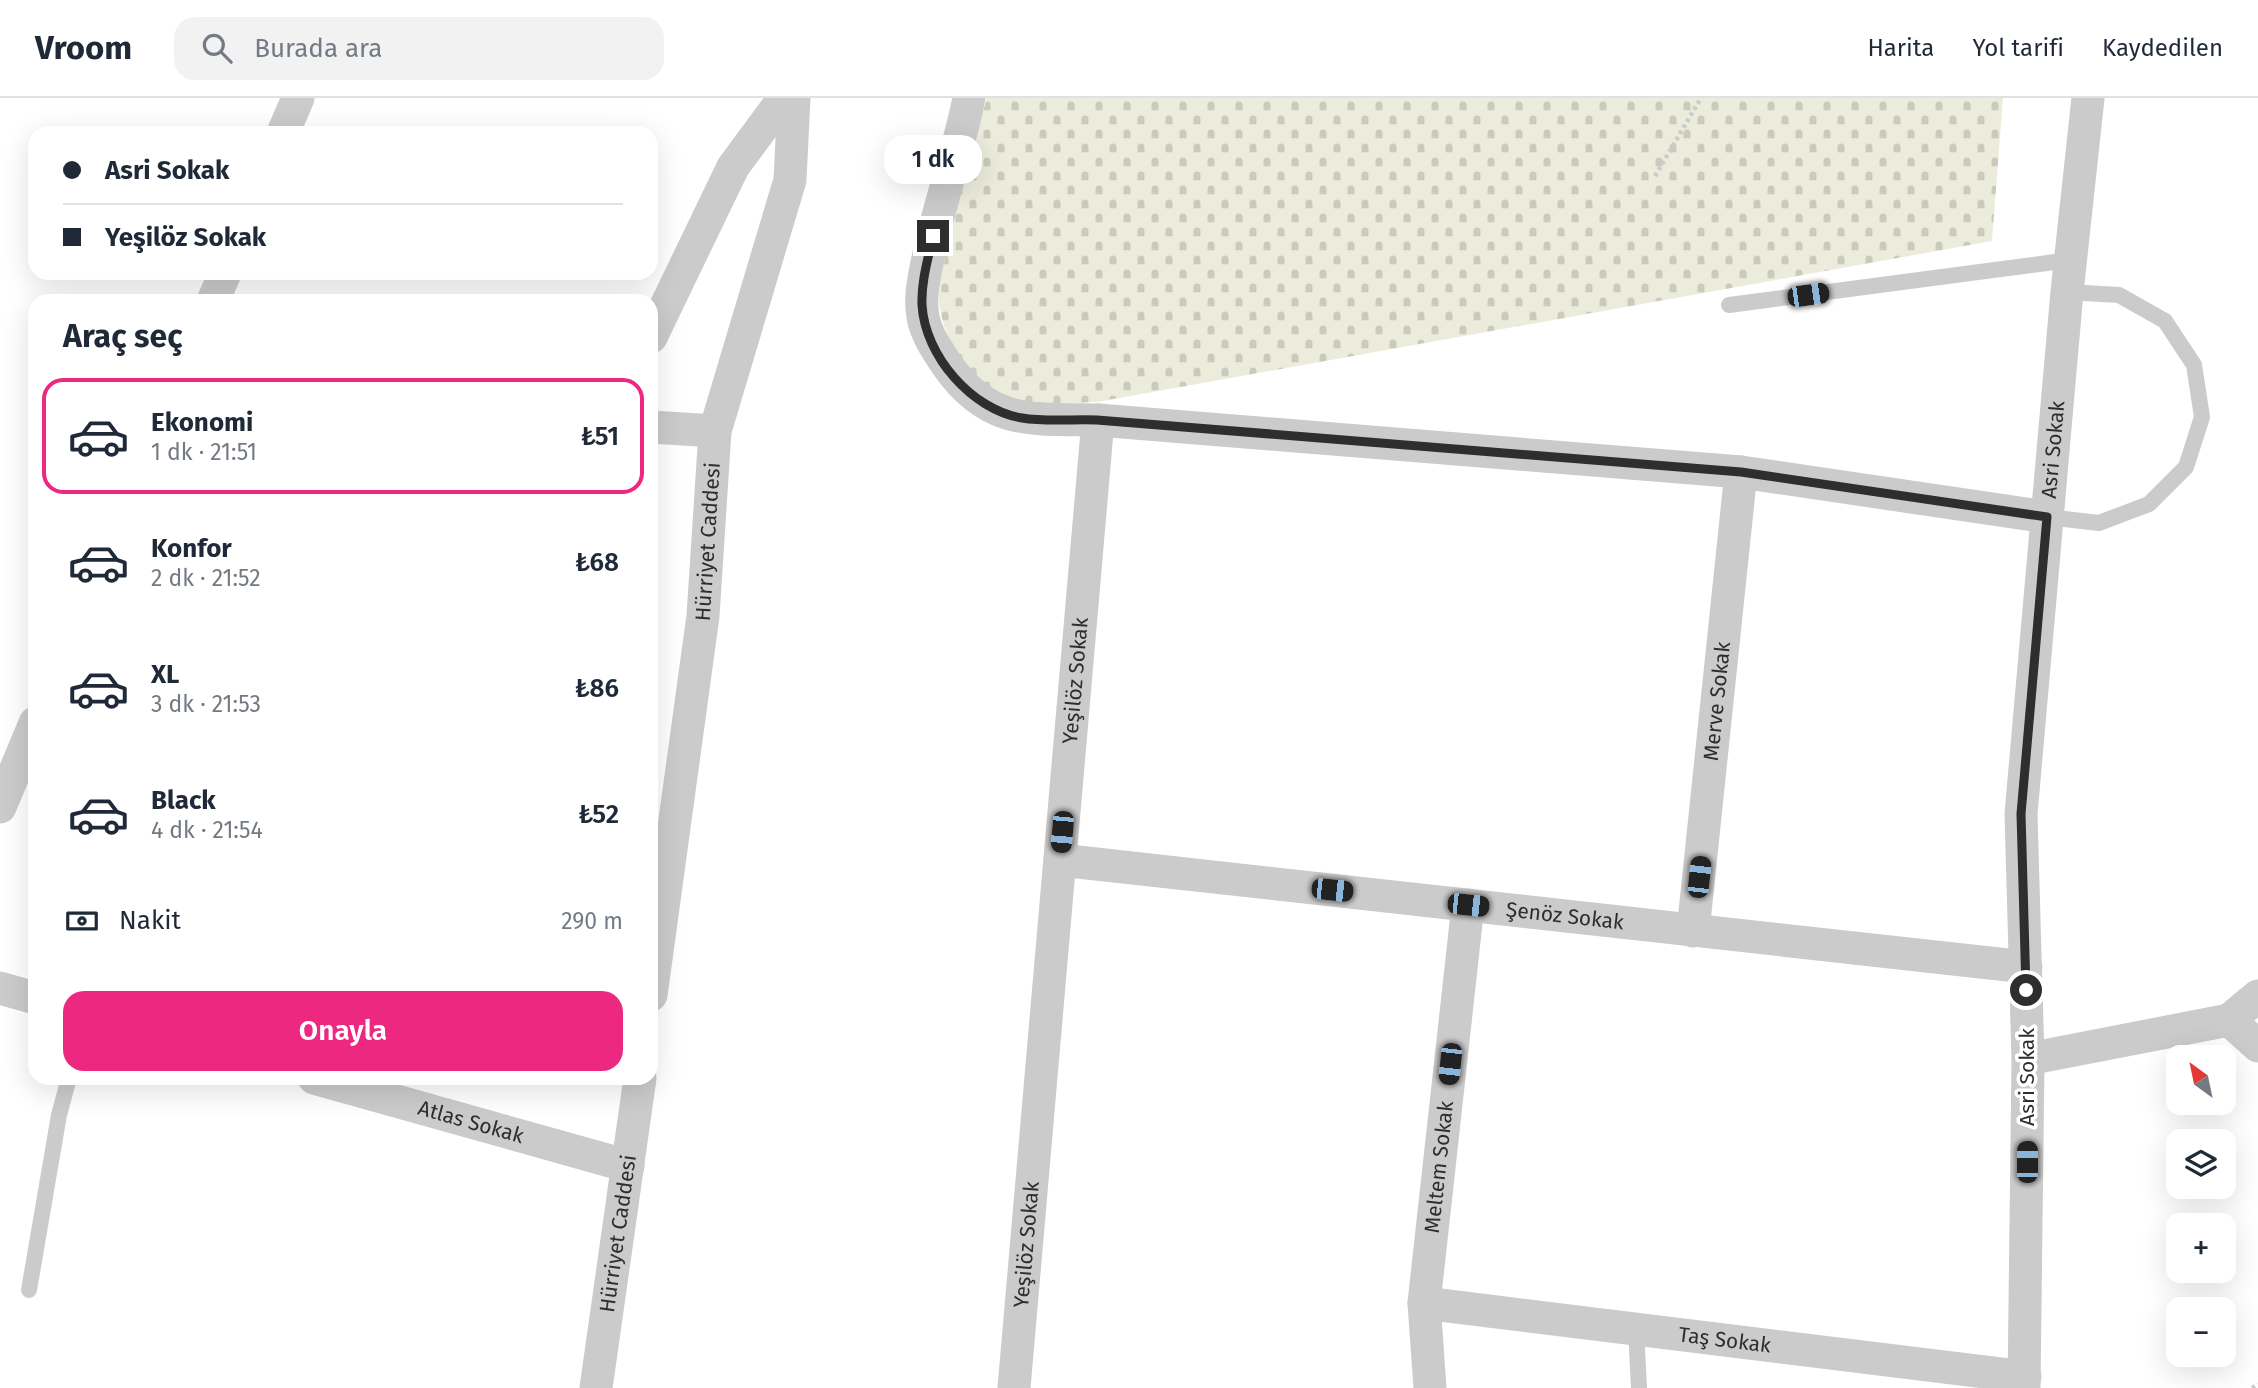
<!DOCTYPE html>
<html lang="tr">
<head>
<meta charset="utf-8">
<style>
  :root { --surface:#fff; --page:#f2f2f3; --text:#1f2937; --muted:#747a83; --line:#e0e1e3; --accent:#ed2881 }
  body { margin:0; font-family:"Fira Sans",sans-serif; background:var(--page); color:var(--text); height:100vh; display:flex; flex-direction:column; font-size:26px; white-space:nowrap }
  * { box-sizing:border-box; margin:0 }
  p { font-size:23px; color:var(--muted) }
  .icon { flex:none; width:38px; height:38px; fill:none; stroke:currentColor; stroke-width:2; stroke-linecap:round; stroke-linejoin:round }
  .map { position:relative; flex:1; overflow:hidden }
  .drawer { position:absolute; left:28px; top:196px; width:630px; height:791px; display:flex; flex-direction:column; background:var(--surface); border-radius:21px; box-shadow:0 7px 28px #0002 }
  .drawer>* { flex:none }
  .guide { position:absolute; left:28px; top:28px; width:630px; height:154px; border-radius:21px; box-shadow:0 7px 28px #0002; display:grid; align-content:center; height:154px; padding:0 35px; background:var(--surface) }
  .needle { width:46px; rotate:327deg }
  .tools { position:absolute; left:2166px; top:947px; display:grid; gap:14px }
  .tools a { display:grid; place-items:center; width:70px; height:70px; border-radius:14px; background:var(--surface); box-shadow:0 7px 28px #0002; font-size:35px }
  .end { position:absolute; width:32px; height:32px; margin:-16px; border:9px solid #2e2e2e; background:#fff; box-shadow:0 0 0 4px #fff }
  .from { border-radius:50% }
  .bubble { position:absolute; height:49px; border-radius:21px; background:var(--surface); box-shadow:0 7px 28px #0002; font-size:23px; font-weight:600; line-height:49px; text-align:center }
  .car { position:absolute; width:21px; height:42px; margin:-21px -10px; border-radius:9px; box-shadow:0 0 5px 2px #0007; background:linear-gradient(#222 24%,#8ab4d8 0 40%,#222 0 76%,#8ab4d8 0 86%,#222 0) }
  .guide b { display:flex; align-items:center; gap:24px; height:66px; font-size:26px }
  .guide b+b { border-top:2px solid var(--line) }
  .guide i { width:18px; height:18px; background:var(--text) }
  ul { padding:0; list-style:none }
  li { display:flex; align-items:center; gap:21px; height:116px; margin:0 14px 10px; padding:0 21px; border:4px solid transparent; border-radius:21px }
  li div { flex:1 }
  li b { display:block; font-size:26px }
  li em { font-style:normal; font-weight:600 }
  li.on { border-color:var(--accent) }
  li>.icon { width:63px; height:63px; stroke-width:1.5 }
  h2 { padding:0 35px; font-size:32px; line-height:84px }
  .pay { display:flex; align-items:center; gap:18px; height:77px; padding:0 35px; font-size:26px }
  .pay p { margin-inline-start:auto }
  .button { display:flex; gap:14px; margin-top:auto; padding:14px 35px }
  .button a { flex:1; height:80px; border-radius:21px; background:var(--accent); color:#fff; font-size:28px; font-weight:600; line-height:80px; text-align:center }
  header { display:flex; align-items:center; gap:42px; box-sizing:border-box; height:98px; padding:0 35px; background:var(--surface); border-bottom:2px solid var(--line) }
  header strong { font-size:33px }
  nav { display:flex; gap:38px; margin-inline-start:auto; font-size:24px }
  .search { width:490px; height:63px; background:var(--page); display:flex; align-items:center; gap:18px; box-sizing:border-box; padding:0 24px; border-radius:21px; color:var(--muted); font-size:26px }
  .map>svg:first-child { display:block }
</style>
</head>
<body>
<header>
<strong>Vroom</strong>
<div class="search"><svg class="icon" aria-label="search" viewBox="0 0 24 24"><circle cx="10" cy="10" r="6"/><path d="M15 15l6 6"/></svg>Burada ara</div>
<nav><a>Harita</a><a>Yol tarifi</a><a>Kaydedilen</a></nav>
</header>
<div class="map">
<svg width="2258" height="1290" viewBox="0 0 2258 1290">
  <defs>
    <pattern id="cemetery-stones" width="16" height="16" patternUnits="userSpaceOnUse" patternTransform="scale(1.75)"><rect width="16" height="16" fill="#ebecdb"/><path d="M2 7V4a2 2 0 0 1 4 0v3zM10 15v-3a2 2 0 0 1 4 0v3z" fill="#cacbbc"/></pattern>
  </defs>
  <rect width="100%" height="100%" fill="#fff"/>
  <path fill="url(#cemetery-stones)" d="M987 0H2003L1992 143 1097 304C1075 304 1048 309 1026 305 974 296 938 241 938 190L963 80Z"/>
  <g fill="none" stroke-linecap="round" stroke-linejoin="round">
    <g stroke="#cbcbcb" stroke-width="4.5" stroke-dasharray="3.5 3.5" stroke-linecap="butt">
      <polyline points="1655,78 1701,0"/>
      <polyline points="2252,1290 2258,1286"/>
    </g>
    <g stroke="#cbcbcb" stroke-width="16">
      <polyline points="1729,207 2070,162"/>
      <polyline points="2047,419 2099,425 2149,406 2186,369 2202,319 2194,267 2165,223 2119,197 2067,194"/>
      <polyline points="29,1192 59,1017 69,980"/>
      <polyline points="1636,1231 1639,1290"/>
    </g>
    <g stroke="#cbcbcb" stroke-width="33">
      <path d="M969 0C959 52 940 103 929 155 925 176 919 197 923 219 926 236 937 252 947 267 989 327 1030 321 1098 322L1741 374 2047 419"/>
      <polyline points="283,35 298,0"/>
      <polyline points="213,203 225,175"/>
      <polyline points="651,239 733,69 784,0"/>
      <polyline points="651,329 715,333"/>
      <polyline points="0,709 35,625"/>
      <path id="s1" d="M1060 762 2026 869"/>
      <path id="s2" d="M1693 833 1741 374"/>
      <polyline points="0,890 35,900"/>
      <path id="s3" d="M651 897 703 518 715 333 790 82 794 0"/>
      <polyline points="2229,922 2258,898"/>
      <polyline points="2028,961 2229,922 2258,948"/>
      <path id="s4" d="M314 980 628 1068"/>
      <path id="s5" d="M1424 1205 2025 1279"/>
      <path id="s6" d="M596 1290 640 980"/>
      <path id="s7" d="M1014 1290 1098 322"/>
      <path id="s8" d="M1430 1290 1424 1205 1468 807"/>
      <path id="s9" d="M2024 1290 2028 961 2021 716 2067 194 2088 0"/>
    </g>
  </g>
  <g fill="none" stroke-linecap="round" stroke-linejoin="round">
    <path stroke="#2e2e2e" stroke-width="9" d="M933 138C928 161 921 184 922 207 925 258 972 312 1022 320 1046 324 1073 321 1097 322L1741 374 2047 419 2021 716 2026 892"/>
  </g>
  <g text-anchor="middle" stroke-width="7" stroke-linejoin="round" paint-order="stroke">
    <g font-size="21" fill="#2e2e2e" stroke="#fff">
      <text dy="7" stroke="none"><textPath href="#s9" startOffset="940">Asri Sokak</textPath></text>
      <text dy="7" stroke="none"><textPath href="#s3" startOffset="457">Hürriyet Caddesi</textPath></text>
      <text dy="7" stroke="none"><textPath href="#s7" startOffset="710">Yeşilöz Sokak</textPath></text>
      <text dy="7" stroke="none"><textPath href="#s2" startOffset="231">Merve Sokak</textPath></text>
      <text dy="7" stroke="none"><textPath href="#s1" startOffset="508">Şenöz Sokak</textPath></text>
      <text transform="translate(2027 979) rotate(-90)" y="7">Asri Sokak</text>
      <text dy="7" stroke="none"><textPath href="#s4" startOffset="163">Atlas Sokak</textPath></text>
      <text dy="7" stroke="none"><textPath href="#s8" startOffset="222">Meltem Sokak</textPath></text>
      <text dy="7" stroke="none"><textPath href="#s6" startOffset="156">Hürriyet Caddesi</textPath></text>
      <text dy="7" stroke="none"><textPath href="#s7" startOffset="144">Yeşilöz Sokak</textPath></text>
      <text dy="7" stroke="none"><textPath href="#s5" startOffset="303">Taş Sokak</textPath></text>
    </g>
  </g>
</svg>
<div class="tools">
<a><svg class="needle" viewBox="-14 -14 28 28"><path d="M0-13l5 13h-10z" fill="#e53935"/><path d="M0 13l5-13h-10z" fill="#747a83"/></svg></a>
<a><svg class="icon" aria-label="layers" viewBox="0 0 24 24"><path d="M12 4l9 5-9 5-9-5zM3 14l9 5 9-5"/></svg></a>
<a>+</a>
<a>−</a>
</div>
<i class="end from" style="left:2026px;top:892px"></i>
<i class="end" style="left:933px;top:138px"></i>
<div class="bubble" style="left:884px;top:37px;width:98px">1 dk</div>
<i class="car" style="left:1808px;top:197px;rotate:82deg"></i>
<i class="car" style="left:1062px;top:734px;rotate:185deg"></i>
<i class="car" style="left:1699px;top:779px;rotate:6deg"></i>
<i class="car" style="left:1332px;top:792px;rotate:96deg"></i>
<i class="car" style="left:1468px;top:807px;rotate:96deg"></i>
<i class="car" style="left:1450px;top:966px;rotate:186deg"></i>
<i class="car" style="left:2027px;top:1064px;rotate:0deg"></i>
<div class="guide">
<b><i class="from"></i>Asri Sokak</b>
<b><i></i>Yeşilöz Sokak</b>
</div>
<section class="drawer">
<h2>Araç seç</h2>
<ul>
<li class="on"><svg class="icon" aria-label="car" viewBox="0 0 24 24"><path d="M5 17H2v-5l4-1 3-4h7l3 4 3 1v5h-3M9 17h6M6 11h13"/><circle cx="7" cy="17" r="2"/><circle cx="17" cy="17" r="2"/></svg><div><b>Ekonomi</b><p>1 dk · 21:51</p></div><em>₺51</em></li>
<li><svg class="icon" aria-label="car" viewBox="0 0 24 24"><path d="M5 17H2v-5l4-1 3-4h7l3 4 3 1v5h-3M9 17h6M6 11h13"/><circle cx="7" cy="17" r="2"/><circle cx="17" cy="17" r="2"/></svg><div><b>Konfor</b><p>2 dk · 21:52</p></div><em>₺68</em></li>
<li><svg class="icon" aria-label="car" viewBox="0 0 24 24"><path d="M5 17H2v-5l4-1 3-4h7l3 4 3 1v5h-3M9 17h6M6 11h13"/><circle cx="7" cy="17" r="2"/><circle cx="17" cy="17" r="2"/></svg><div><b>XL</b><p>3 dk · 21:53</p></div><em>₺86</em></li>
<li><svg class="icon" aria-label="car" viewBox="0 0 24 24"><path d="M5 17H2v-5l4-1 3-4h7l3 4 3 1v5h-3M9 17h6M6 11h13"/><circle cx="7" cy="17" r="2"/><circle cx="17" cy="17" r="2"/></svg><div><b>Black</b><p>4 dk · 21:54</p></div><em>₺52</em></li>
</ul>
<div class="pay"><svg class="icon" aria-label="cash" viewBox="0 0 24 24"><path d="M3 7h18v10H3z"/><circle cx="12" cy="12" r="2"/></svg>Nakit<p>290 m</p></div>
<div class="button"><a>Onayla</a></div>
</section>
</div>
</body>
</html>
